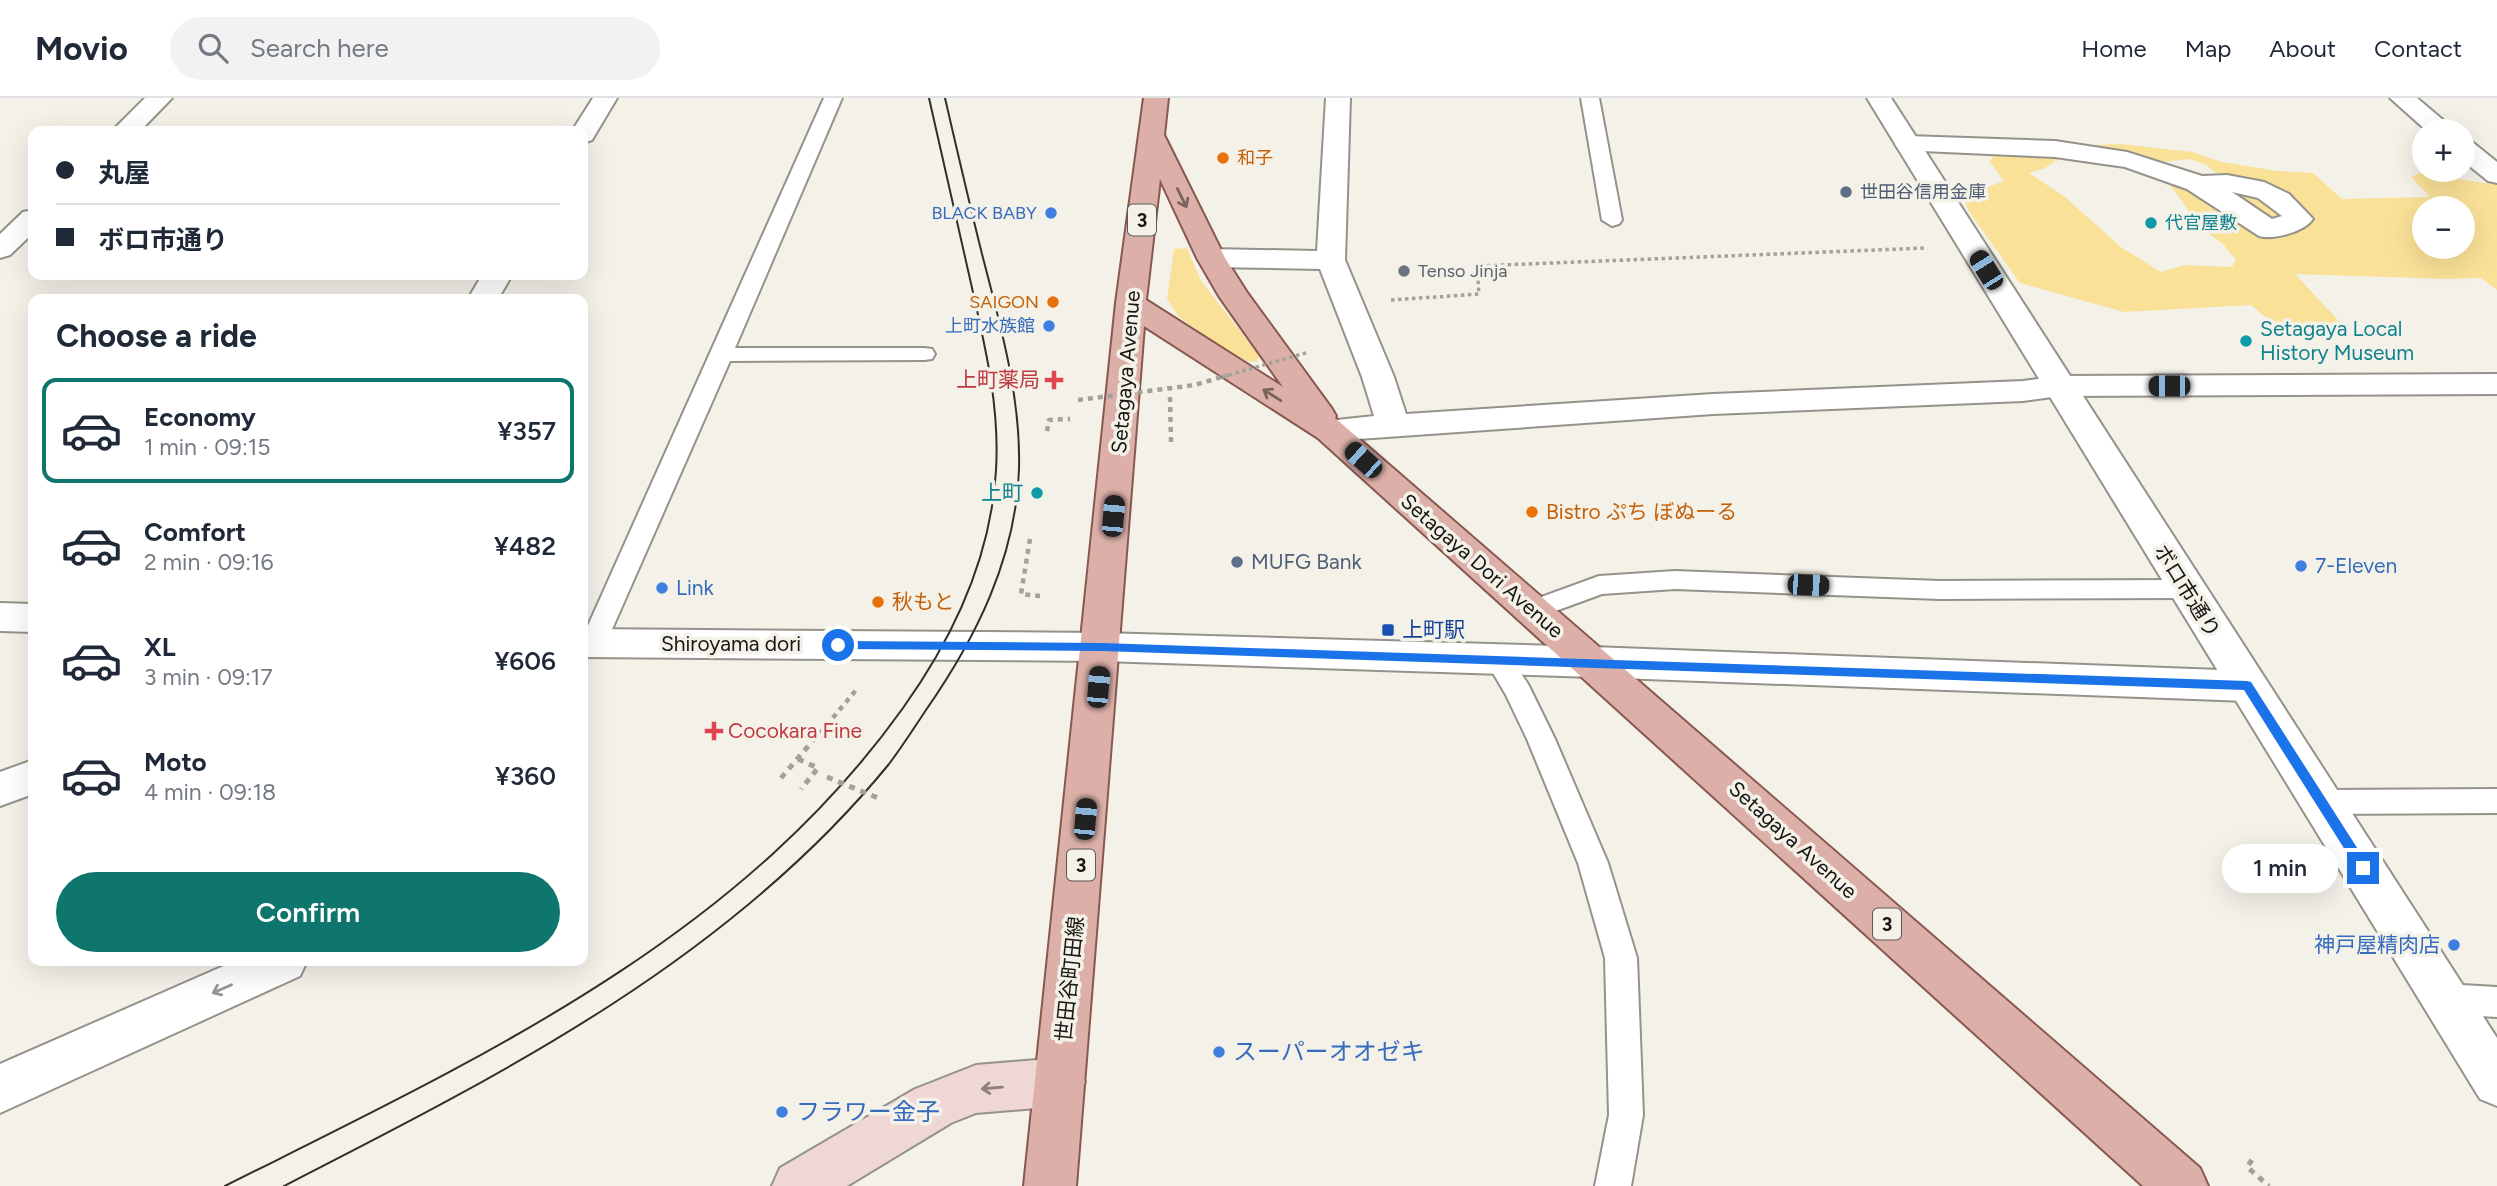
<!DOCTYPE html>
<html lang="en">
<head>
<meta charset="utf-8">
<style>
  :root { --surface:#fff; --page:#f2f2f3; --text:#1f2937; --muted:#747a83; --line:#e0e1e3; --accent:#0f766e }
  body { margin:0; font-family:Figtree,"Noto Sans JP",sans-serif; background:var(--page); color:var(--text); height:100vh; display:flex; flex-direction:column; font-size:26px; white-space:nowrap }
  * { box-sizing:border-box; margin:0 }
  p { font-size:23px; color:var(--muted) }
  .icon { flex:none; width:38px; height:38px; fill:none; stroke:currentColor; stroke-width:2; stroke-linecap:round; stroke-linejoin:round }
  .map { position:relative; flex:1; overflow:hidden }
  .side { position:absolute; left:28px; top:196px; width:560px; height:672px; display:flex; flex-direction:column; background:var(--surface); border-radius:14px; box-shadow:0 7px 28px #0002 }
  .side>* { flex:none }
  .guide { position:absolute; left:28px; top:28px; width:560px; height:154px; border-radius:14px; box-shadow:0 7px 28px #0002; display:grid; align-content:center; height:154px; padding:0 28px; background:var(--surface) }
  .fabs { position:absolute; left:2412px; top:21px; display:grid; gap:14px }
  .fabs a { display:grid; place-items:center; width:63px; height:63px; border-radius:50%; background:var(--surface); box-shadow:0 7px 28px #0002; font-size:35px }
  .end { position:absolute; width:32px; height:32px; margin:-16px; border:9px solid #1a73e8; background:#fff; box-shadow:0 0 0 4px #fff }
  .from { border-radius:50% }
  .bubble { position:absolute; height:49px; border-radius:24px; background:var(--surface); box-shadow:0 7px 28px #0002; font-size:23px; font-weight:600; line-height:49px; text-align:center }
  .car { position:absolute; width:21px; height:42px; margin:-21px -10px; border-radius:9px; box-shadow:0 0 5px 2px #0007; background:linear-gradient(#222 24%,#8ab4d8 0 40%,#222 0 76%,#8ab4d8 0 86%,#222 0) }
  .guide b { display:flex; align-items:center; gap:24px; height:66px; font-size:26px }
  .guide b+b { border-top:2px solid var(--line) }
  .guide i { width:18px; height:18px; background:var(--text) }
  ul { padding:0; list-style:none }
  li { display:flex; align-items:center; gap:21px; height:105px; margin:0 14px 10px; padding:0 14px; border:4px solid transparent; border-radius:14px }
  li div { flex:1 }
  li b { display:block; font-size:26px }
  li em { font-style:normal; font-weight:600 }
  li.on { border-color:var(--accent) }
  li>.icon { width:63px; height:63px; stroke-width:1.5 }
  h2 { padding:0 28px; font-size:32px; line-height:84px }
  .action { display:flex; gap:14px; margin-top:auto; padding:14px 28px }
  .action a { flex:1; height:80px; border-radius:42px; background:var(--accent); color:#fff; font-size:28px; font-weight:600; line-height:80px; text-align:center }
  header { display:flex; align-items:center; gap:42px; box-sizing:border-box; height:98px; padding:0 35px; background:var(--surface); border-bottom:2px solid var(--line) }
  header strong { font-size:33px }
  nav { display:flex; gap:38px; margin-inline-start:auto; font-size:24px }
  .search { width:490px; height:63px; background:var(--page); display:flex; align-items:center; gap:18px; box-sizing:border-box; padding:0 24px; border-radius:38px; color:var(--muted); font-size:26px }
  .map>svg:first-child { display:block }
</style>
</head>
<body>
<header>
<strong>Movio</strong>
<div class="search"><svg class="icon" aria-label="search" viewBox="0 0 24 24"><circle cx="10" cy="10" r="6"/><path d="M15 15l6 6"/></svg>Search here</div>
<nav><a>Home</a><a>Map</a><a>About</a><a>Contact</a></nav>
</header>
<div class="map">
<svg width="2497" height="1088" viewBox="0 0 2497 1088">
  <rect width="100%" height="100%" fill="#f3f1e8"/>
  <g fill="#fae198" fill-rule="evenodd">
    <path d="M2121 46 2192 54 2222 64 2277 73 2313 75 2342 101 2430 99 2411 79 2419 75 2497 87V192L2481 180 2445 181 2295 176 2349 234 2282 233 2251 207 2124 214 2020 185 1970 115 1961 96 1971 95 2004 83 1989 63 1998 55 2049 54 2060 60 2045 70 2029 75 2065 99 2122 150 2161 174 2185 167 2232 169 2236 162 2222 145 2202 131 2165 80 2222 92 2236 88 2309 125 2313 119 2289 100 2260 87 2215 74 2205 66 2189 61 2155 65 2080 50 2094 47ZM2424 110H2462V149H2424Z"/>
    <polygon points="1187,150 1201,183 1259,257 1257,264 1240,262 1179,219 1167,201 1174,151"/>
  </g>
  <g fill="none" stroke-linecap="round" stroke-linejoin="round">
    <g stroke="#94928a" stroke-width="4">
      <g id="service">
        <polygon points="824,0 842,0 735,250 924,250 932,251 935,256 932,261 924,262 730,263 606,545 602,552 593,555 584,552 583,539"/>
        <polygon points="1581,0 1599,0 1622,122 1619,126 1612,128 1602,122"/>
        <polygon points="1675,473 1940,483 2185,482 2194,485 2198,491 2194,497 2185,500 1940,501 1675,491 1602,496 1531,522 1522,520 1518,513 1522,506 1599,478"/>
        <polygon points="1499,553 1508,556 1528,586 1555,641 1608,765 1637,860 1643,1017 1631,1088 1595,1088 1609,1017 1605,860 1578,765 1527,641 1506,597 1486,563 1490,556"/>
        <polygon points="2497,691 2497,715 2323,716 2313,712 2309,704 2313,696 2323,692"/>
        <polygon points="2444,886 2497,889 2497,919 2444,916 2433,911 2428,901 2433,891"/>
      </g>
    </g>
    <g stroke="#94928a" stroke-width="4">
      <path id="pedestrian" d="M1908 38 2055 43 2127 54 2202 78 2227 77 2264 84 2289 96 2313 121C2304 134 2274 142 2259 138L2187 91 2125 69 2055 59 1899 52 1895 46 1899 40ZM2232 94 2258 100 2282 118 2272 121Z"/>
    </g>
    <g stroke="#94928a" stroke-width="4">
      <g id="minor">
        <polygon points="145,0 172,0 140,33 112,33"/>
        <polygon points="593,0 617,0 592,42 583,45 583,33 572,33"/>
        <polygon points="1326,0 1350,0 1345,162 1394,279 1406,316 1713,296 2023,283 2060,278 2497,276 2497,296 2060,298 2023,303 1713,316 1330,343 1318,340 1313,332 1318,324 1374,318 1362,279 1320,171 1211,169 1201,166 1197,160 1201,154 1211,151 1317,153"/>
        <polygon points="2390,0 2417,0 2456,33 2427,33"/>
        <polygon points="2462,41 2471,43 2497,64 2497,85 2488,83 2462,62"/>
        <polygon points="33,112 33,135 10,157 0,160 0,136 23,114"/>
        <polygon points="482,177 512,177 498,201 468,201"/>
        <polygon points="1592,549 2247,573 2261,577 2267,588 2261,599 2247,603 1592,579 1578,574 1573,564 1578,554"/>
        <polygon points="33,662 33,696 0,708 0,674"/>
        <polygon points="235,863 307,863 300,878 0,1015 0,966"/>
      </g>
    </g>
    <g stroke="#94928a" stroke-width="4">
      <g id="tertiary">
        <polygon points="1867,0 1891,0 2497,940 2497,1008 2480,1001"/>
        <polygon points="0,505 33,506 33,534 0,533"/>
        <polygon points="583,531 1102,535 1592,549 1606,554 1611,564 1606,574 1592,579 1102,563 583,559"/>
      </g>
    </g>
    <g stroke="#94928a" stroke-width="4">
      <polygon id="secondary" points="1060,960 1077,967 1085,984 1077,1001 1060,1008 976,1015 951,1025 847,1088 772,1088 780,1070 915,991 933,984 976,967"/>
    </g>
    <g stroke="#88584f" stroke-width="4">
      <path id="primary" d="M1144 0H1168L1164 37 1225 160 1248 196 1332 311 1336 318 1335 320 2200 1070 2208 1088H2143L1318 340 1144 228 1076 1088H1024L1116 205ZM1160 81 1197 160 1219 198 1283 289 1146 202Z"/>
    </g>
    <polyline stroke="#a3a19b" stroke-width="3.5" stroke-dasharray="3.5 3.5" stroke-linecap="butt" points="1391,202 1479,196 1477,168 1925,150"/>
    <g stroke="#a3a19b" stroke-width="4.5" stroke-dasharray="5 5" stroke-linecap="butt">
      <polyline points="1170,299 1171,344"/>
      <polyline points="1047,333 1049,322 1070,321"/>
      <polyline points="1030,441 1021,496 1040,498"/>
      <polyline points="820,635 857,591"/>
    </g>
    <g stroke="#a3a19b" stroke-width="5" stroke-dasharray="6 6" stroke-linecap="butt">
      <polyline points="798,661 818,670 801,691"/>
      <polyline points="781,680 821,633"/>
      <polyline points="2252,1062 2247,1069 2269,1088"/>
    </g>
    <use href="#service" fill="#fff" fill-rule="evenodd"/>
    <use href="#pedestrian" fill="#fff" fill-rule="evenodd"/>
    <use href="#minor" fill="#fff" fill-rule="evenodd"/>
    <use href="#tertiary" fill="#fff" fill-rule="evenodd"/>
    <use href="#secondary" fill="#eed7d4" fill-rule="evenodd"/>
    <use href="#primary" fill="#dcb0a9" fill-rule="evenodd"/>
    <g stroke="#302f2b" stroke-width="2">
      <path d="M225 1088C474 963 736 844 903 610 953 540 991 459 996 372 1000 306 984 244 970 181 956 121 943 60 929 0"/>
      <path d="M284 1088C503 976 730 861 889 666 902 649 914 630 926 612 976 540 1016 460 1019 371 1021 298 1000 226 982 156 969 104 957 52 945 0"/>
    </g>
    <polyline stroke="#a3a19b" stroke-width="3.5" stroke-dasharray="3.5 3.5" stroke-linecap="butt" points="1222,279 1309,254"/>
    <polyline stroke="#a3a19b" stroke-width="4.5" stroke-dasharray="5 5" stroke-linecap="butt" points="1078,302 1195,287 1228,277"/>
    <polyline stroke="#a3a19b" stroke-width="5" stroke-dasharray="6 6" stroke-linecap="butt" points="827,679 878,700"/>
  </g>
  <defs><path id="oneway-shaft" d="M-6 0H5M1.5-3L5.5 0L1.5 3" fill="none" stroke-width="1.6" stroke-linecap="round" stroke-linejoin="round" transform="scale(1.75)"/></defs>
  <g stroke="#7a635e">
    <use href="#oneway-shaft" transform="translate(1182 100) rotate(64)"/>
    <use href="#oneway-shaft" transform="translate(1272 297) rotate(-148)"/>
  </g>
  <use stroke="#979695" href="#oneway-shaft" transform="translate(222 891) rotate(156)"/>
  <use stroke="#8d807d" href="#oneway-shaft" transform="translate(992 990) rotate(175)"/>
  <polygon fill="#1a73e8" points="838,543 1102,545 2247,583 2251,584 2370,770 2368,774 2359,774 2244,592 1102,553 838,551 832,547"/>
  <g fill="#e8710a" stroke="#f3f1e8" stroke-width="2.5">
    <circle cx="1223" cy="60" r="7"/>
    <circle cx="1053" cy="204" r="7"/>
    <circle cx="1532" cy="414" r="7"/>
    <circle cx="878" cy="504" r="7"/>
  </g>
  <g fill="#5c6f8a" stroke="#f3f1e8" stroke-width="2.5">
    <circle cx="1846" cy="94" r="7"/>
    <circle cx="1237" cy="464" r="7"/>
  </g>
  <g fill="#3f7fe0" stroke="#f3f1e8" stroke-width="2.5">
    <circle cx="1051" cy="115" r="7"/>
    <circle cx="1049" cy="228" r="7"/>
    <circle cx="2301" cy="468" r="7"/>
    <circle cx="662" cy="490" r="7"/>
    <circle cx="2454" cy="847" r="7"/>
    <circle cx="1219" cy="954" r="7"/>
    <circle cx="782" cy="1014" r="7"/>
  </g>
  <g fill="#0f9aa8" stroke="#f3f1e8" stroke-width="2.5">
    <circle cx="2151" cy="125" r="7"/>
    <circle cx="2246" cy="243" r="7"/>
    <circle cx="1037" cy="395" r="7"/>
  </g>
  <circle fill="#6b7280" stroke="#f3f1e8" stroke-width="2.5" cx="1404" cy="173" r="7"/>
  <g fill="#e0444e" stroke="#f3f1e8" stroke-width="2.5">
    <path d="M1050.5 271.5h7v7h7v7h-7v7h-7v-7h-7v-7h7z"/>
    <path d="M710.5 622.5h7v7h7v7h-7v7h-7v-7h-7v-7h7z"/>
  </g>
  <rect fill="#1a4fb4" stroke="#f3f1e8" stroke-width="2.5" x="1381" y="525" width="14" height="14" rx="3.5"/>
  <g text-anchor="middle" stroke-width="7" stroke-linejoin="round" paint-order="stroke">
    <g font-size="18" fill="#c56008" stroke="#f3f1e8" text-anchor="start">
      <text x="1237" y="66">和子</text>
      <text x="1039" y="210" text-anchor="end">SAIGON</text>
    </g>
    <g font-size="18" fill="#4e5e75" stroke="#f3f1e8" text-anchor="start">
      <text x="1860" y="100">世田谷信用金庫</text>
    </g>
    <g font-size="18" fill="#366cbe" stroke="#f3f1e8" text-anchor="end">
      <text x="1037" y="121">BLACK BABY</text>
      <text x="1035" y="234">上町水族館</text>
    </g>
    <g font-size="18" fill="#0d838f" stroke="#f3f1e8" text-anchor="start">
      <text x="2165" y="131">代官屋敷</text>
    </g>
    <g font-size="18" fill="#5b616d" stroke="#f3f1e8" text-anchor="start">
      <text x="1418" y="179">Tenso Jinja</text>
    </g>
    <g fill="#f3f1e8" stroke="#595853" stroke-width="2">
      <rect x="1128" y="106.5" width="28" height="31" rx="5"/>
      <rect x="1067" y="751.5" width="28" height="31" rx="5"/>
      <rect x="1873" y="810.5" width="28" height="31" rx="5"/>
    </g>
    <g font-size="19" font-weight="bold" fill="#171613">
      <text x="1142" y="129">3</text>
      <text x="1081" y="774">3</text>
      <text x="1887" y="833">3</text>
    </g>
    <g font-size="21" fill="#0d838f" stroke="#f3f1e8" text-anchor="start">
      <text x="2260" y="238">Setagaya Local<tspan x="2260" dy="24">History Museum</tspan></text>
      <text x="1023" y="402" text-anchor="end">上町</text>
    </g>
    <g font-size="21" fill="#171613" stroke="#f3f1e8">
      <text transform="translate(1126 274) rotate(-85)" y="7">Setagaya Avenue</text>
      <text transform="translate(1482 468) rotate(41)" y="7">Setagaya Dori Avenue</text>
      <text transform="translate(2187 493) rotate(58)" y="7">ボロ市通り</text>
      <text x="731" y="553">Shiroyama dori</text>
      <text transform="translate(1793 742) rotate(42)" y="7">Setagaya Avenue</text>
      <text transform="translate(1070 881) rotate(-84)" y="7">世田谷町田線</text>
    </g>
    <g font-size="21" fill="#be3a42" stroke="#f3f1e8" text-anchor="end">
      <text x="1040" y="289">上町薬局</text>
      <text x="728" y="640" text-anchor="start">Cocokara Fine</text>
    </g>
    <g font-size="21" fill="#c56008" stroke="#f3f1e8" text-anchor="start">
      <text x="1546" y="421">Bistro ぷち ぼぬーる</text>
      <text x="892" y="511">秋もと</text>
    </g>
    <g font-size="21" fill="#4e5e75" stroke="#f3f1e8" text-anchor="start">
      <text x="1251" y="471">MUFG Bank</text>
    </g>
    <g font-size="21" fill="#366cbe" stroke="#f3f1e8" text-anchor="start">
      <text x="2315" y="475">7-Eleven</text>
      <text x="676" y="497">Link</text>
      <text x="2440" y="854" text-anchor="end">神戸屋精肉店</text>
    </g>
    <g font-size="21" fill="#164399" stroke="#f3f1e8" text-anchor="start">
      <text x="1402" y="539">上町駅</text>
    </g>
    <g font-size="24" fill="#366cbe" stroke="#f3f1e8" text-anchor="start">
      <text x="1233" y="962">スーパーオオゼキ</text>
      <text x="796" y="1022">フラワー金子</text>
    </g>
  </g>
</svg>
<div class="fabs">
<a>+</a>
<a>−</a>
</div>
<i class="end from" style="left:838px;top:547px"></i>
<i class="end" style="left:2363px;top:770px"></i>
<div class="bubble" style="left:2222px;top:746px;width:116px">1 min</div>
<i class="car" style="left:1986px;top:172px;rotate:328deg"></i>
<i class="car" style="left:2169px;top:288px;rotate:270deg"></i>
<i class="car" style="left:1363px;top:362px;rotate:312deg"></i>
<i class="car" style="left:1113px;top:418px;rotate:5deg"></i>
<i class="car" style="left:1808px;top:487px;rotate:92deg"></i>
<i class="car" style="left:1098px;top:589px;rotate:5deg"></i>
<i class="car" style="left:1085px;top:721px;rotate:5deg"></i>
<div class="guide">
<b><i class="from"></i>丸屋</b>
<b><i></i>ボロ市通り</b>
</div>
<section class="side">
<h2>Choose a ride</h2>
<ul>
<li class="on"><svg class="icon" aria-label="car" viewBox="0 0 24 24"><path d="M5 17H2v-5l4-1 3-4h7l3 4 3 1v5h-3M9 17h6M6 11h13"/><circle cx="7" cy="17" r="2"/><circle cx="17" cy="17" r="2"/></svg><div><b>Economy</b><p>1 min · 09:15</p></div><em>¥357</em></li>
<li><svg class="icon" aria-label="car" viewBox="0 0 24 24"><path d="M5 17H2v-5l4-1 3-4h7l3 4 3 1v5h-3M9 17h6M6 11h13"/><circle cx="7" cy="17" r="2"/><circle cx="17" cy="17" r="2"/></svg><div><b>Comfort</b><p>2 min · 09:16</p></div><em>¥482</em></li>
<li><svg class="icon" aria-label="car" viewBox="0 0 24 24"><path d="M5 17H2v-5l4-1 3-4h7l3 4 3 1v5h-3M9 17h6M6 11h13"/><circle cx="7" cy="17" r="2"/><circle cx="17" cy="17" r="2"/></svg><div><b>XL</b><p>3 min · 09:17</p></div><em>¥606</em></li>
<li><svg class="icon" aria-label="car" viewBox="0 0 24 24"><path d="M5 17H2v-5l4-1 3-4h7l3 4 3 1v5h-3M9 17h6M6 11h13"/><circle cx="7" cy="17" r="2"/><circle cx="17" cy="17" r="2"/></svg><div><b>Moto</b><p>4 min · 09:18</p></div><em>¥360</em></li>
</ul>
<div class="action"><a>Confirm</a></div>
</section>
</div>
</body>
</html>
